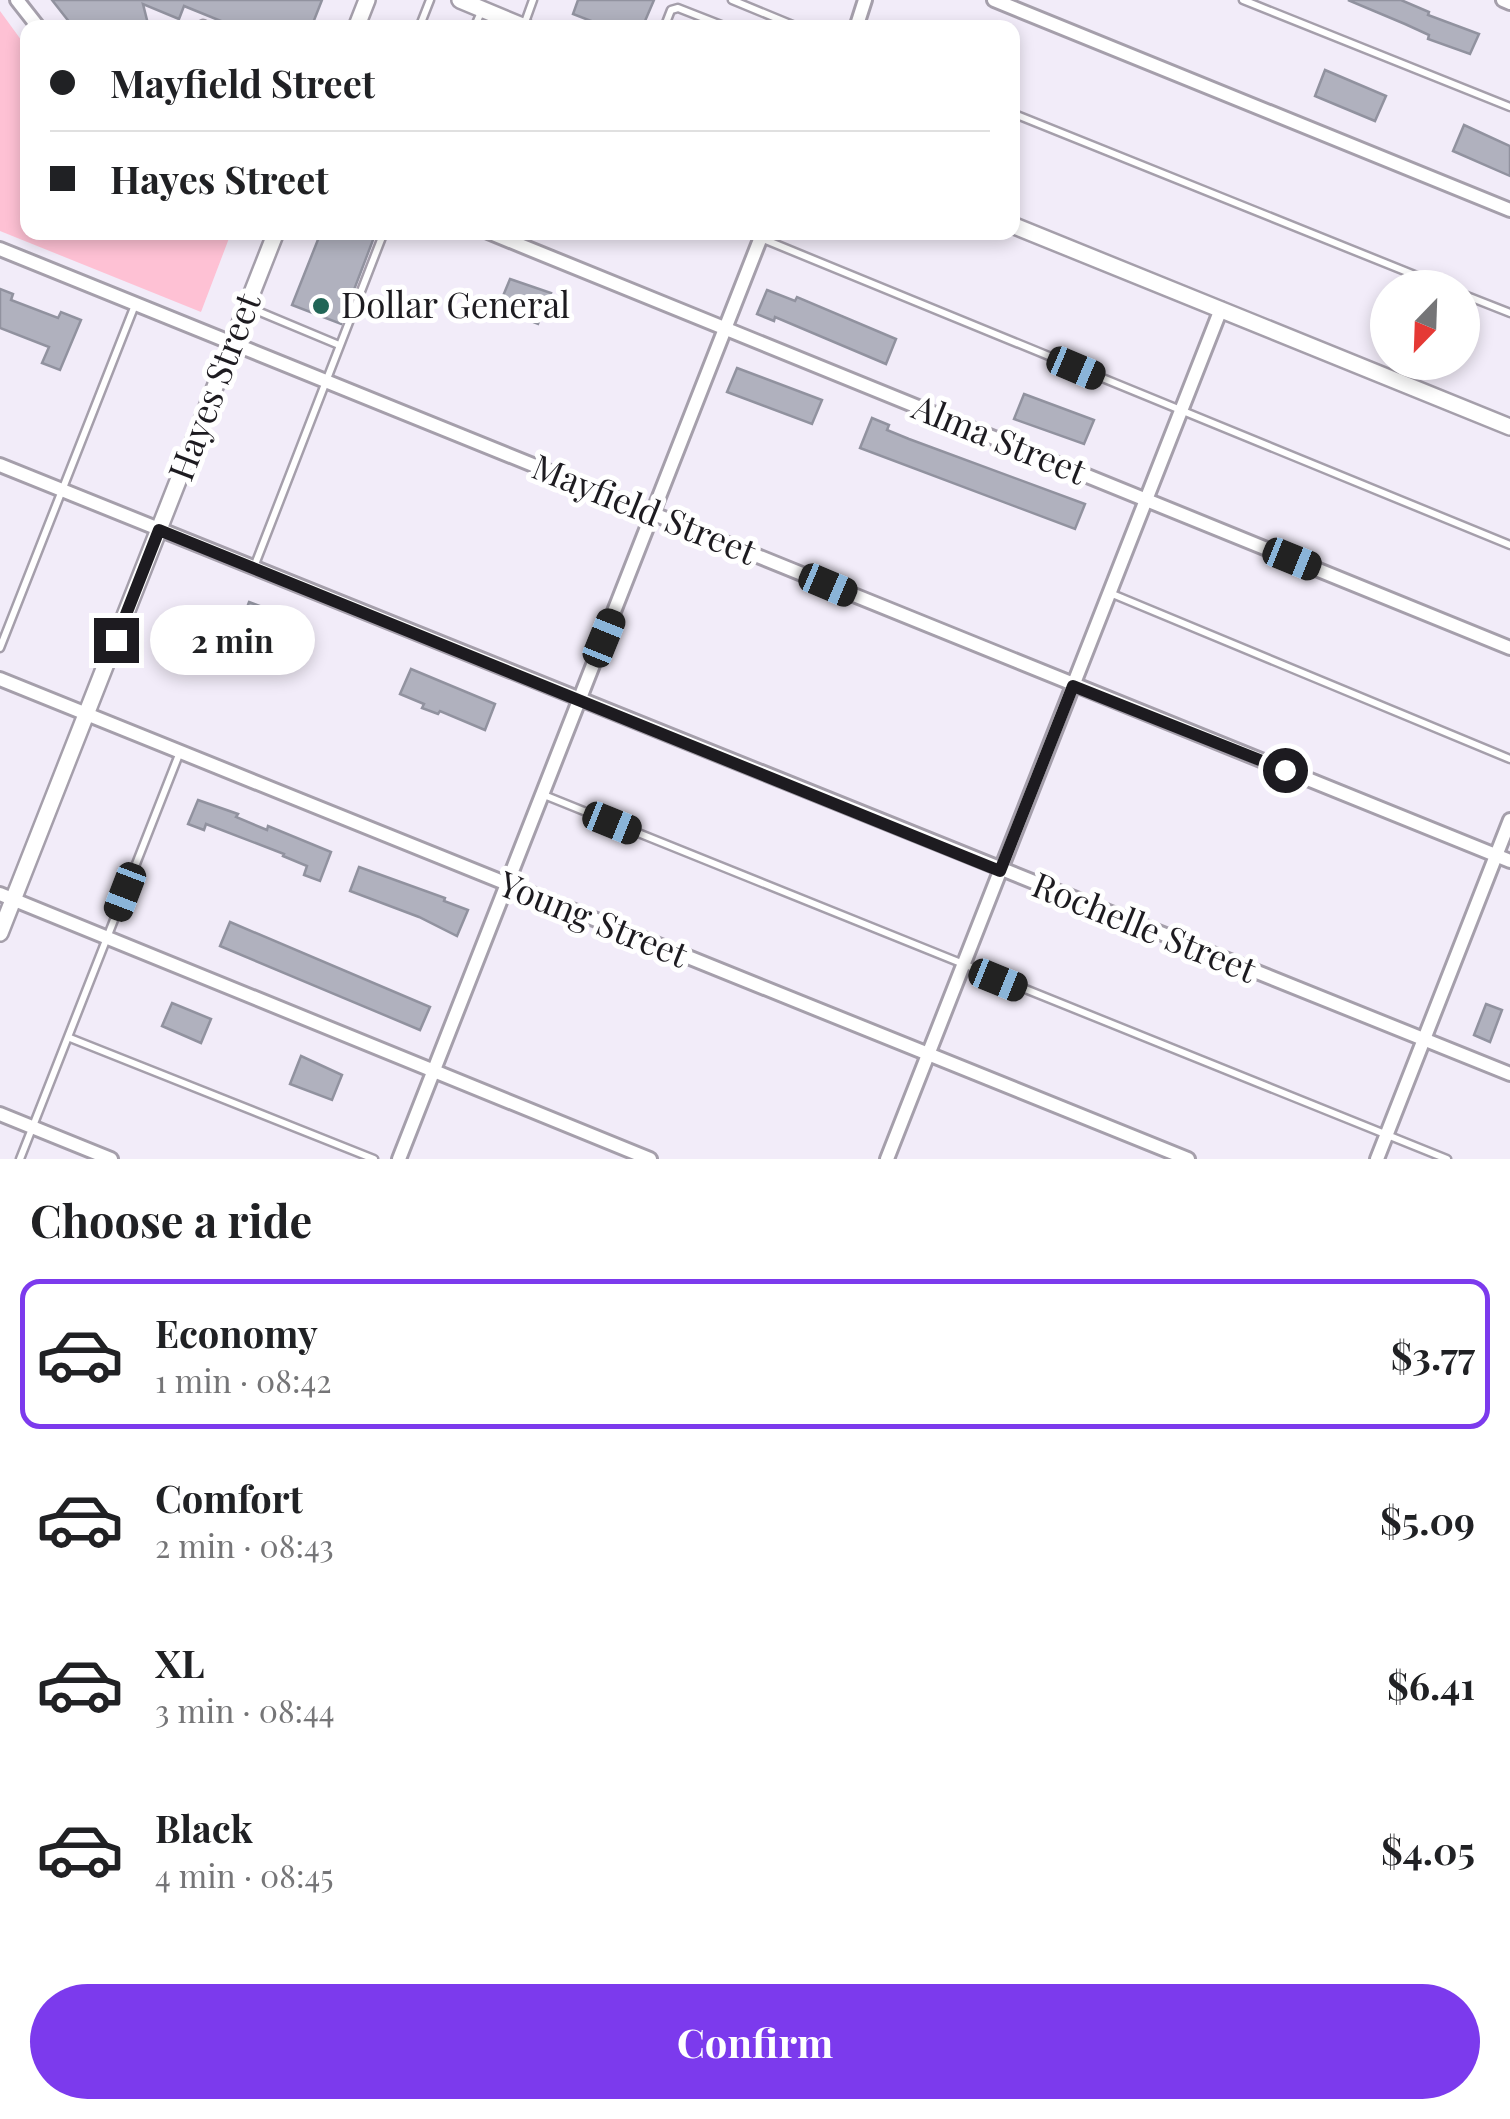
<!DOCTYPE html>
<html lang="en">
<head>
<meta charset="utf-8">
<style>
  :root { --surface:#fff; --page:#f2f2f2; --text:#202124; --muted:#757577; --line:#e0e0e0; --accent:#7c3aed }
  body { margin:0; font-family:"Playfair Display",serif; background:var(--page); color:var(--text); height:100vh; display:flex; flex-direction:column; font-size:38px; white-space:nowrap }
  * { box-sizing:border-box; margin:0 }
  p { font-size:32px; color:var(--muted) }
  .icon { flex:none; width:55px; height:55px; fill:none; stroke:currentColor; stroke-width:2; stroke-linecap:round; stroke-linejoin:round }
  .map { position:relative; height:1159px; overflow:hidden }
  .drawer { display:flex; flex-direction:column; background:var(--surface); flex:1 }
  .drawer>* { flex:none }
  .guide { position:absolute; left:20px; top:20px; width:1000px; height:220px; border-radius:20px; box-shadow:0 5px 15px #0003; display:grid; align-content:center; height:220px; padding:0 30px; background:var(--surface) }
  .needle { width:65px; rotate:203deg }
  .controls { position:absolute; left:1370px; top:270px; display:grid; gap:20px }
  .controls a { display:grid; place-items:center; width:110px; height:110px; border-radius:50%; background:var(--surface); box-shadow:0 5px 15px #0003; font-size:50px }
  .end { position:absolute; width:45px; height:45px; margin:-22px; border:12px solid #1d1b20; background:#fff; box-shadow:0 0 0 5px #fff }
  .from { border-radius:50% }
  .bubble { position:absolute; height:70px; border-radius:35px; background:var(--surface); box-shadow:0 5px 15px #0003; font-size:32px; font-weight:700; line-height:70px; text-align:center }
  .car { position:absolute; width:30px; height:60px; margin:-30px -15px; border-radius:12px; box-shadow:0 0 8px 2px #0007; background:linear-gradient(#222 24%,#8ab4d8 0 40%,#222 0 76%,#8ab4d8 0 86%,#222 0) }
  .guide b { display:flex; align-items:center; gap:35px; height:95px; font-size:38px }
  .guide b+b { border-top:2px solid var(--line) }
  .guide i { width:25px; height:25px; background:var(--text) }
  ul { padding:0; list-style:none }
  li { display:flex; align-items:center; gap:30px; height:150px; margin:0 20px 15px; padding:0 10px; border:5px solid transparent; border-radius:20px }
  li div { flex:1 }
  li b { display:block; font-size:38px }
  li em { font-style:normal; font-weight:700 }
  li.selected { border-color:var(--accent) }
  li>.icon { width:90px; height:90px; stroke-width:1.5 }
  h2 { padding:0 30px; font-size:45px; line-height:120px }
  .action { display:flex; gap:20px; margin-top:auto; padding:20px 30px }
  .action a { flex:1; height:115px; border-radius:60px; background:var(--accent); color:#fff; font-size:40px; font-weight:700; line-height:115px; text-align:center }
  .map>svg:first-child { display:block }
</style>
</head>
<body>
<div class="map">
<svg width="1510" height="1159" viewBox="0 0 1510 1159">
  <rect width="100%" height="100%" fill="#f2ecf9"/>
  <polygon fill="#fec1d4" points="0,11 27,48 28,232 231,233 201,312 0,231"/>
  <g fill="#b0b1be" stroke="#91929f" stroke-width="2.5">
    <polygon points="52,0 322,0 311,28 238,28 184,6 179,19 143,4 149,28 74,28"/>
    <polygon points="578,0 654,0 642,28 598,28 599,24 573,14"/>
    <polygon points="1348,0 1401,0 1429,12 1428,15 1479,34 1470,54 1428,39 1429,35 1405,24"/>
    <polygon points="1325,70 1386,96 1375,121 1315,96"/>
    <polygon points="1464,125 1510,146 1510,176 1453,151"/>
    <polygon points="321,232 376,232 341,324 292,305"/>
    <polygon points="510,279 551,293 538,324 498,308"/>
    <polygon points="0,289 13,294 11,300 58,318 61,312 81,320 60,370 42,363 49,347 0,328"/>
    <polygon points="767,290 795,301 797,297 896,339 886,364 775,317 774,321 757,314"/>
    <polygon points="737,368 822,400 812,424 727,392"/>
    <polygon points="1024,394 1094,420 1084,444 1014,419"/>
    <polygon points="872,418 889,425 887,430 909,439 1085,504 1075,529 860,448"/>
    <polygon points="249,602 281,614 280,617 286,620 277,644 239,629"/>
    <polygon points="411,669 495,704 485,730 440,711 438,714 422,708 424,704 400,694"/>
    <polygon points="198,800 238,814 236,817 267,830 268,826 331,852 320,881 304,875 307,866 283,856 284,854 206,824 204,830 188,824"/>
    <polygon points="359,867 445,898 444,901 468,910 457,936 419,917 350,891"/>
    <polygon points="230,922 430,1007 420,1030 220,946"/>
    <polygon points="172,1003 211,1019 201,1043 162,1026"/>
    <polygon points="1486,1004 1502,1010 1490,1042 1474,1035"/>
    <polygon points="301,1056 342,1075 332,1100 290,1084"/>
  </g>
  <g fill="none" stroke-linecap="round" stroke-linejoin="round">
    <g stroke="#a59fab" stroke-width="11">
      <g id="service">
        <polyline points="732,0 800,28"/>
        <polyline points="1243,0 1510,107"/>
        <polyline points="524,25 533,0"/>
        <polyline points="196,28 203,24 211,28"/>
        <polyline points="419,28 430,0"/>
        <polyline points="474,28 482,10"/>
        <polyline points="664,28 671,10 678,8 724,26"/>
        <polyline points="1012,113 1447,288"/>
        <polyline points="746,232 1510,545"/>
        <polyline points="1462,294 1510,313"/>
        <polyline points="248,307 339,345"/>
        <polyline points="254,567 384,232"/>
        <polyline points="1110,593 1510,759"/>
        <polyline points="0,648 135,305"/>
        <polyline points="544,795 1447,1159"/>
        <polyline points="70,1038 374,1159"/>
        <polyline points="20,1159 180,752"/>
      </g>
    </g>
    <g stroke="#a59fab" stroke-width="18">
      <g id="minor">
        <polyline points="17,0 39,28"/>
        <polyline points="994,0 1510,210"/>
        <polyline points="1503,0 1510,3"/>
        <polyline points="856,28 865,0"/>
        <polyline points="488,232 1510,648"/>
        <polyline points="0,249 1510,861"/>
        <polyline points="0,465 1510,1074"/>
        <polyline points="0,679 1188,1159"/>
        <polyline points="0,894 650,1159"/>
        <polyline points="0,1114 111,1159"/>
        <polyline points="399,1159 763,232"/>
        <polyline points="887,1159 1221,309"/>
        <polyline points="1377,1159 1510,820"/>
      </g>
    </g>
    <g stroke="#a59fab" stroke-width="20">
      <g id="tertiary">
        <polyline points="460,0 527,28"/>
        <polyline points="356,28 367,0"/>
        <polyline points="1012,225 1510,427"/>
        <polyline points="0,933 276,232"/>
      </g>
    </g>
    <use href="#service" stroke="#fff" stroke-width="6"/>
    <use href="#minor" stroke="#fff" stroke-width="12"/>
    <use href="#tertiary" stroke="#fff" stroke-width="15"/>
  </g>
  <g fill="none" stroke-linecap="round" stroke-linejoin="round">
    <polyline stroke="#1d1b20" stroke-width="12" points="116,640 159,530 1000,871 1073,686 1285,770"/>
  </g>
  <circle fill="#216556" stroke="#fff" stroke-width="4" cx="321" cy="306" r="10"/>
  <g text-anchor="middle" stroke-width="10" stroke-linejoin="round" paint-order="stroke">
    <g font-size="35" fill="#1d1b20" stroke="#fff" text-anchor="start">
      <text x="341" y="318">Dollar General</text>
    </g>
    <g font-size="35" fill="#1d1b20" stroke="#fff">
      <text transform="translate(215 387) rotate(-69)" y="12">Hayes Street</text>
      <text transform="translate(999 440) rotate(22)" y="12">Alma Street</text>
      <text transform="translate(644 510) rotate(22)" y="12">Mayfield Street</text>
      <text transform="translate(593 920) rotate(22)" y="12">Young Street</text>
      <text transform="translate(1144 928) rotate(22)" y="12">Rochelle Street</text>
    </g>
  </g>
</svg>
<div class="controls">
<a><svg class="needle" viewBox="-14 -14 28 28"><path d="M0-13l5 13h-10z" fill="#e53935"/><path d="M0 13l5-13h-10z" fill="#757577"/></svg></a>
</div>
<i class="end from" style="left:1285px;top:770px"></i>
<i class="end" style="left:116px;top:640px"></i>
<div class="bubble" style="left:150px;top:605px;width:165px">2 min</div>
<i class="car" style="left:1076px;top:368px;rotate:113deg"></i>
<i class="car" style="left:1292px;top:559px;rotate:112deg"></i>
<i class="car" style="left:828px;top:585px;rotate:113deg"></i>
<i class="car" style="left:604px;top:638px;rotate:22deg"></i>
<i class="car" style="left:612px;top:823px;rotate:112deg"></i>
<i class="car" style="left:125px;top:892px;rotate:201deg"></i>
<i class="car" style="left:998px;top:980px;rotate:112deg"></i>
<div class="guide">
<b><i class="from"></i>Mayfield Street</b>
<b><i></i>Hayes Street</b>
</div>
</div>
<section class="drawer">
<h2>Choose a ride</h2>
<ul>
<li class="selected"><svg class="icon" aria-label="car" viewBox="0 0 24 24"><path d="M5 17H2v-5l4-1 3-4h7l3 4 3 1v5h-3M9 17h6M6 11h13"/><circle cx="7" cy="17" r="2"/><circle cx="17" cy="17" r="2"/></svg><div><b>Economy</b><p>1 min · 08:42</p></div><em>$3.77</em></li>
<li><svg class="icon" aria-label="car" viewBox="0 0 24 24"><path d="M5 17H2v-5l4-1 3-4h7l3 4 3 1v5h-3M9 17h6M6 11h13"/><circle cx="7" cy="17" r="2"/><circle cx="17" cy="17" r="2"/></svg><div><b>Comfort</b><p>2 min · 08:43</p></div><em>$5.09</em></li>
<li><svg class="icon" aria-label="car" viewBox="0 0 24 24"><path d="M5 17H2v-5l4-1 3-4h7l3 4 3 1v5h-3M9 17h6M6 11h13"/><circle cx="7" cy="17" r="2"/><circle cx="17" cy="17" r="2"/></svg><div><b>XL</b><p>3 min · 08:44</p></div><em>$6.41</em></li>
<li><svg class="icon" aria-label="car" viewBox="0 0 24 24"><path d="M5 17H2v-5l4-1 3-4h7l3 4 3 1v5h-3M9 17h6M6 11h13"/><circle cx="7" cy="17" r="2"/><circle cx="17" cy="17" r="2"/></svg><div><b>Black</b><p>4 min · 08:45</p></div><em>$4.05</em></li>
</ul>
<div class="action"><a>Confirm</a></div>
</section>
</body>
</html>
